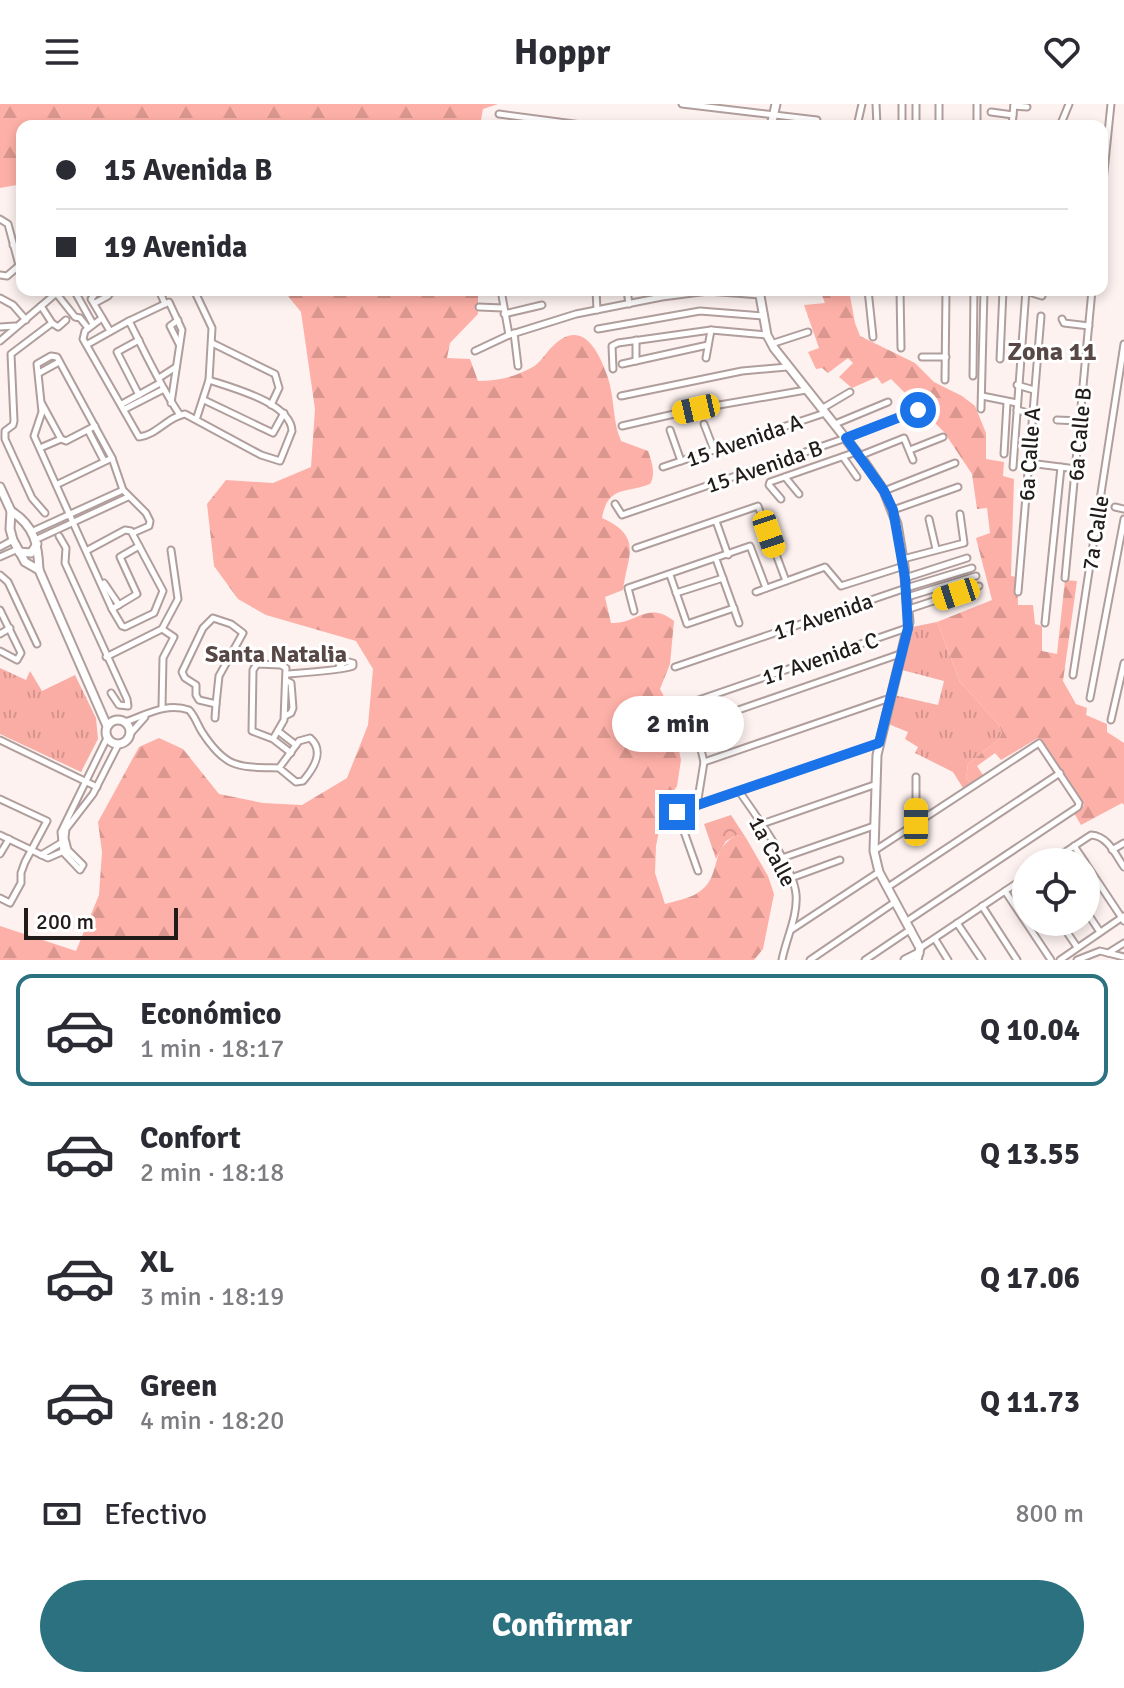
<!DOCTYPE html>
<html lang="es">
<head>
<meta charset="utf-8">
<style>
  :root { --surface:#fff; --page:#f7f7f7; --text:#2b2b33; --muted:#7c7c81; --line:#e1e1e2; --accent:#2b717f }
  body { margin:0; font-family:Signika,sans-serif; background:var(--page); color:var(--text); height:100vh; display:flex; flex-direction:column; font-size:30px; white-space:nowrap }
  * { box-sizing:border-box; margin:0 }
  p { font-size:26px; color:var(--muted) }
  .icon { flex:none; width:44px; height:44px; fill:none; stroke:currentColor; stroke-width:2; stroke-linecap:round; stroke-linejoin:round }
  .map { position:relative; height:856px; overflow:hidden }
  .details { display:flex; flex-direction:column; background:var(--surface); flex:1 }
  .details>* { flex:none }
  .hud { position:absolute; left:16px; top:16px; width:1092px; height:176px; border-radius:16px; box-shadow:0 4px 12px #0003; display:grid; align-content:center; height:176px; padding:0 40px; background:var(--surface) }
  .fabs { position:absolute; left:1012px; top:744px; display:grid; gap:16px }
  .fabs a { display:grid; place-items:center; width:88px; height:88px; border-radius:50%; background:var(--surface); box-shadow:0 4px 12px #0003; font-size:40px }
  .scale { position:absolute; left:24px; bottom:20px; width:154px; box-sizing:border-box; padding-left:8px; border:4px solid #211b1a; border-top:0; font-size:22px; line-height:28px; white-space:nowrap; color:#211b1a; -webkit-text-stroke:6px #fff; paint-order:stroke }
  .end { position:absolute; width:36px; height:36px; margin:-18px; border:10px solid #1a73e8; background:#fff; box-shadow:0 0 0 4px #fff }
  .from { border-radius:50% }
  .bubble { position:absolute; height:56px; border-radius:28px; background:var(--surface); box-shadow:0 4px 12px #0003; font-size:26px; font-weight:700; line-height:56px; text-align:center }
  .car { position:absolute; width:24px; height:48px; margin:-24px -12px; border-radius:10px; box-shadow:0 0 6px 2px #0007; background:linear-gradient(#f5c518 24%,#345 0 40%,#f5c518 0 76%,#345 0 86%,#f5c518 0) }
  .hud b { display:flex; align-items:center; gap:28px; height:76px; font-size:30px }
  .hud b+b { border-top:2px solid var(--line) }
  .hud i { width:20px; height:20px; background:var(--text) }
  ul { padding:14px 0 0; list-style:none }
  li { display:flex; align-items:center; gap:24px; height:112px; margin:0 16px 12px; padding:0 24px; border:4px solid transparent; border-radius:16px }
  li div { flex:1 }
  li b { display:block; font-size:30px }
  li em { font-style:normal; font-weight:700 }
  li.on { border-color:var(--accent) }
  li>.icon { width:72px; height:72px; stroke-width:1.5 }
  .pay { display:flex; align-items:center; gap:20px; height:88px; padding:0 40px; font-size:30px }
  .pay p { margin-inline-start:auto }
  .action { display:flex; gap:16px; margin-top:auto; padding:16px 40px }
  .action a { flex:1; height:92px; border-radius:48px; background:var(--accent); color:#fff; font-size:32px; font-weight:700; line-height:92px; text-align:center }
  header { display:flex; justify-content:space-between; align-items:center; height:104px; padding:0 40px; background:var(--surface); font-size:36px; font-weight:700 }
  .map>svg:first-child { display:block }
</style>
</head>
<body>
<header><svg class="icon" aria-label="menu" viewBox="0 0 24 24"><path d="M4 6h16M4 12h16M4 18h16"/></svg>Hoppr<svg class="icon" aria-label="heart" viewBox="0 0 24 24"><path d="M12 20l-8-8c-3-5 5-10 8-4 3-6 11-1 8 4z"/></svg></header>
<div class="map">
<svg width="1124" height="856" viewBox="0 0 1124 856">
  <defs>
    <pattern id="grass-tufts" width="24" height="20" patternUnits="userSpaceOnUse" patternTransform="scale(2)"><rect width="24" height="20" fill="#f9ada5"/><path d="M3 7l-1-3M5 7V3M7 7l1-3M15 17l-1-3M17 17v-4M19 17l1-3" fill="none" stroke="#d5948d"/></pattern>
    <pattern id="forest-firs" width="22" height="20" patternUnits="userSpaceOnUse" patternTransform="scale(2)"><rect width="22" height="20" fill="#fdb0a7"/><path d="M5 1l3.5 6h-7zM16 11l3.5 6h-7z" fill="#d9978f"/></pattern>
    <pattern id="park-crowns" width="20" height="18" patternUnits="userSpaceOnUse" patternTransform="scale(2)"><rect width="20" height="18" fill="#f9ada5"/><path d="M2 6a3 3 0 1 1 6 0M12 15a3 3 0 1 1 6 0" fill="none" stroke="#d5948d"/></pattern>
  </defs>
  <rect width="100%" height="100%" fill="#fdf2f0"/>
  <g fill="url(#grass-tufts)">
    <polygon points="937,518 960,578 999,621 1002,629 999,635 968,660 966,674 971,679 963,684 953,668 915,649 918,643 905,635 908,628 886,619 894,591 938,601 944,577 902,566 912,523"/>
    <polygon points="0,564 26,576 30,567 42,587 75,571 96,614 98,635 81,668 0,630"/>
  </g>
  <g fill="url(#forest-firs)">
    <polygon points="0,0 498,0 483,5 480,22 22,22 22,80 0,84"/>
    <path d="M283 186H478V210L450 239 447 254 470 255 478 277C496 277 515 273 531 264 541 259 545 249 553 242 581 214 598 245 607 271 615 293 612 316 621 337L648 347C652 358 656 370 650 380 625 390 608 381 602 414 644 433 627 452 623 486L605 493 611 519C636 521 647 496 674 517L670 560 660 585 670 604 681 656 677 682 664 702 656 742 655 769 665 800C675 797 687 795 696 790 724 774 707 746 737 731L746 734 768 772 774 790 763 845 754 856H0V822L76 847 99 791 102 748 98 718 139 643 159 634 183 645 219 690 263 699 302 701 347 674 368 621 373 565 356 537 266 511 238 495 214 462 207 400 226 376 273 379 311 363 315 305 301 208Z"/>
    <polygon points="820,186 849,186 855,219 860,232 915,259 934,278 962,292 975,302 986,329 986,355 1004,358 1003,372 1014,375 1011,472 1017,473 1018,501 1033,501 1035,520 1042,522 1042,547 1057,550 1065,476 1077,477 1063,577 1076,600 1087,604 1086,611 1107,620 1107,628 1124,639 1124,701 1122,699 1081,721 1074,709 1084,701 1038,634 1001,656 995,649 977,662 983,671 971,679 966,674 968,660 999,635 1002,629 999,621 960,578 937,518 992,496 976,434 990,429 987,404 977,405 972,370 944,328 891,275 882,280 877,273 852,284 839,273 853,259 848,254 828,269 822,264 816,265 808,248 819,244 804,201 825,199"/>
  </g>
  <polygon fill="url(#park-crowns)" points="731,711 746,734 737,731 726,737 716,755 704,720"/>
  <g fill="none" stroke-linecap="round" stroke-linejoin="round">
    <g stroke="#b09e9c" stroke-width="9">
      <g id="street">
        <polyline points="682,0 817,16"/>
        <polyline points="876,0 877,22"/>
        <polyline points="902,0 902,22"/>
        <polyline points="916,0 916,22"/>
        <polyline points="977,0 977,22"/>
        <polyline points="1014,2 1027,3"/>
        <polyline points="991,8 1013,11"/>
        <polyline points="499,10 589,22"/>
        <polyline points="939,18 939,0"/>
        <polyline points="857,22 862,0"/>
        <polyline points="1012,22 1014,0"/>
        <polyline points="1060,22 1069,0"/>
        <polyline points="1102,87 1111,0"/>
        <polyline points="0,115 8,120 19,161"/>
        <polyline points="13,141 22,149"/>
        <polyline points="0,171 7,172 21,160"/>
        <polyline points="74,186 93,220"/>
        <polyline points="106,186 96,189 91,195 110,227"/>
        <polyline points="159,186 165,200"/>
        <polyline points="194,186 212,224 209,276"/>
        <polyline points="501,186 509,231"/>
        <polyline points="596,186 597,206"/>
        <polyline points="627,186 629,200"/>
        <polyline points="868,186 873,233"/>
        <polyline points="900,186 901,244"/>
        <polyline points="1026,187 1042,192"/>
        <polyline points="56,189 75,213 80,214 88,224"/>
        <polyline points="0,194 13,201 26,216"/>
        <polyline points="95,199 108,192 112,186"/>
        <polyline points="41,202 52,219"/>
        <polyline points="479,203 503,204"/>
        <polyline points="504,210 542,201"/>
        <path d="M102 214 85 227 83 235 139 333C157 331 167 313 185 310L261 351 280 357 292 327C291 299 233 284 209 276L196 316"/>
        <polyline points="1062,215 1064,219 1089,222"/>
        <polyline points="178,216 170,222 179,240"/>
        <polyline points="0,223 15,222"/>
        <polyline points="598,225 700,207 763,212"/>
        <polyline points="514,229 518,262"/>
        <polyline points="0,237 60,186"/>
        <polyline points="212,239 275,270 279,284 271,301"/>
        <polyline points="88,240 129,217"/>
        <polyline points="771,240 808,228"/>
        <polyline points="475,247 509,231 576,210 662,193 708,187 760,191"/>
        <polyline points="922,253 946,253"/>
        <polyline points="706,254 711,226"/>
        <polyline points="1000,255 1003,186"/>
        <polyline points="636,257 636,236"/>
        <polyline points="622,260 708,241"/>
        <polyline points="613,265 612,242 618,239 711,226 767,231"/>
        <polyline points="39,269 59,258"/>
        <polyline points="973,272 974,186"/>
        <polyline points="159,274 176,263"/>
        <polyline points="945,276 946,186"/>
        <polyline points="1017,281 1034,286"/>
        <polyline points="139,291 117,248 139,236"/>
        <polyline points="621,292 742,267 787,263"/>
        <polyline points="982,292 1017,299"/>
        <polyline points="204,296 273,329 284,309"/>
        <path d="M171 299 182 226 169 198 129 217C145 248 160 282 180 311"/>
        <polyline points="42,300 61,335"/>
        <polyline points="122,300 160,279"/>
        <polyline points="823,304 850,288"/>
        <polyline points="125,305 164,285"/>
        <polyline points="981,305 984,186"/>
        <polyline points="1017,306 1032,310"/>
        <polyline points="1057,316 1080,317"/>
        <polyline points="704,320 714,346"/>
        <polyline points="835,320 888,298"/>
        <polyline points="622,322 696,305 806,286"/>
        <polyline points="88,326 104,357"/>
        <polyline points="670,326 681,357"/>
        <polyline points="40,344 61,335 66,337 95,322"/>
        <polyline points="910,346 943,333"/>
        <polyline points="1004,350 1007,299"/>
        <polyline points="859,352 904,334 913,356"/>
        <polyline points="843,353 857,373"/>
        <polyline points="1029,359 1076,365"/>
        <polyline points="663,363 825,309"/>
        <polyline points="1013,363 1026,186"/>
        <polyline points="785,373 799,390"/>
        <polyline points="58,380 112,354"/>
        <polyline points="884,387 955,359"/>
        <polyline points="781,395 769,381 770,378 856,348"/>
        <polyline points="615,400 622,411 846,334 918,306"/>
        <polyline points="1115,403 1124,405"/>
        <polyline points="893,406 958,383"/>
        <polyline points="45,409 32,394 5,335 5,327 13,321 14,317 11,250 52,219 58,223 66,216"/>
        <polyline points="929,415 936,445"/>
        <polyline points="716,417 728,451"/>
        <polyline points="31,428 123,386"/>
        <polyline points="59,432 66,444 65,459 127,595 128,602 119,601 111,589"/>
        <polyline points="35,436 128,393"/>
        <polyline points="0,443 13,436"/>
        <polyline points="636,444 758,402 786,477"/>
        <polyline points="86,447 125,426 131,427 163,487 154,509 125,523 122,522 112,505 34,332 42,308 37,260 51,252 57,253 112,354 123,386 146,409 150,417 149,422 133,429"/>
        <polyline points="0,453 18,445"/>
        <polyline points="716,455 739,519"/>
        <polyline points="903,455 964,439 960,410"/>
        <polyline points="0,471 8,478 37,540"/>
        <polyline points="670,471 687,520 734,504"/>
        <polyline points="905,474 967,454"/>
        <polyline points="1065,474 1092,186"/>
        <polyline points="104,479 119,501"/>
        <polyline points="756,488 825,463 841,482 904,462"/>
        <polyline points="1018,488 1041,212"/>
        <polyline points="676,489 723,474"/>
        <polyline points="907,493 976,472"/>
        <polyline points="112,505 137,490 120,453 139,442"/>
        <polyline points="909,505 979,482"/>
        <polyline points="0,506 21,549 17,556 0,547"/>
        <polyline points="634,507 628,484 750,442 766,484"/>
        <polygon points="213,514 231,520 243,529 219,572 216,600 199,596 196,591 196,581 185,574 182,568 203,524"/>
        <polyline points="1045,519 1061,363"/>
        <polyline points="162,525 174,533 163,554 162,603"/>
        <polyline points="0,530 10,524"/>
        <polyline points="233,547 257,560"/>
        <polyline points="106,553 162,525 178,495 171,446"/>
        <polyline points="675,563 906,484 972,464"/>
        <path d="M287 570C300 569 345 566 353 562V559L345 557 339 563"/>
        <polyline points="1073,571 1124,240"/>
        <polyline points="1090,594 1124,415"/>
        <polyline points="687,600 907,524"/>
        <polyline points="285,612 291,609 293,604 291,579 287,577"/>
        <polyline points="215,614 216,600"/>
        <polyline points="1111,616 1124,559"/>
        <path d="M125 618C146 611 166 598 189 606 195 612 197 620 202 628 226 665 238 663 279 664L299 637 310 634C325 647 314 664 303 677L296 678 279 664"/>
        <polyline points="278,627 296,641"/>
        <polyline points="130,630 145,613"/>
        <polyline points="107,634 61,728 63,748 80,766 83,761 68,746 65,734 66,725 93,690 118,641"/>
        <polyline points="273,635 284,616 286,564 281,561 257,560 253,566 252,627 273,635 291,649"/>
        <polyline points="0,636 97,683"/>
        <polyline points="704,658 890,594"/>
        <polyline points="916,673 916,717"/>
        <path d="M739 687C756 712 793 761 796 790 798 812 786 835 782 856"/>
        <polyline points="0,695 47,717 25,758 21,769 21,779 10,799 0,794"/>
        <polyline points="697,701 704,658 695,621 900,550"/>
        <polyline points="677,708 698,767"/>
        <polyline points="669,711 879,639"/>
        <polyline points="762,720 874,681"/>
        <polyline points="0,731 48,754 64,747"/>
        <polyline points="1074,742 1085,758"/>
        <polyline points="1112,746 1124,739"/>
        <polyline points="874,747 1039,639 1079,699 1078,703 907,817"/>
        <polyline points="0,750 9,735"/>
        <polyline points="41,751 61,739"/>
        <polyline points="782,754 874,722"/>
        <path d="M1050 758 1091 731C1108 732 1115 750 1124 763"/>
        <polyline points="1086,760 1124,817"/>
        <polyline points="791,774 840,756"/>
        <polyline points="888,783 1060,669"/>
        <polyline points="1005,787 1051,856"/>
        <polyline points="982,802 1017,856"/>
        <polyline points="1086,807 1100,828"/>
        <polyline points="1060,818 1077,843"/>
        <polyline points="957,819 982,856"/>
        <polyline points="791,826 879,768"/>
        <polyline points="935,835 948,856"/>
        <polyline points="920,844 1026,773"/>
        <polyline points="1108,849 1124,839"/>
        <polyline points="810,856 895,798"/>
        <polyline points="865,856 911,825"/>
        <polyline points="1060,856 1124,812"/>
        <polyline points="1077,856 1100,847 1124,853"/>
      </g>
    </g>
    <g stroke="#b09e9c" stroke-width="11">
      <g id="secondary">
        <polyline points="771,22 776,0"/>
        <polyline points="759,186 767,231 774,244 865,359 884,387 897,420 904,462 909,518 877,651 874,747 879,768 920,844 917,856"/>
        <polyline points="0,383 11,407 10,425 13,436 25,458 39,466"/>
        <path d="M11 407C35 422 38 441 39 466L107 622"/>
        <polyline points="19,448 31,449 37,440"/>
        <circle cx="118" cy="628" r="12"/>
        <polyline points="905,856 919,849"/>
      </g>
    </g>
    <use href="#street" stroke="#fff" stroke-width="5"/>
    <use href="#secondary" stroke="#fff" stroke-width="7"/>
  </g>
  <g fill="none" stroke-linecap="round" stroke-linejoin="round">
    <polyline stroke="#1a73e8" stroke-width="10" points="677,708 879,639 908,524 905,474 893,406 884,387 846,334 918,306"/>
  </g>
  <g text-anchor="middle" stroke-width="6" stroke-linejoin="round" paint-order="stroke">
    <g font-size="22" fill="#211b1a" stroke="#fff">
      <text transform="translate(1079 330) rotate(-85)" y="8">6a Calle B</text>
      <text transform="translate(744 336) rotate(-19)" y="8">15 Avenida A</text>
      <text transform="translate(1029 350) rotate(-86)" y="8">6a Calle A</text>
      <text transform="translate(764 362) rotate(-19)" y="8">15 Avenida B</text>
      <text transform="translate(1095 429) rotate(-81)" y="8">7a Calle</text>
      <text transform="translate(823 512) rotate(-19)" y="8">17 Avenida</text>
      <text transform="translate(820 554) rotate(-19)" y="8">17 Avenida C</text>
      <text transform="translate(773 747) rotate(62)" y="8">1a Calle</text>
    </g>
    <g font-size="24" font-weight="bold" fill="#574846" stroke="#fff">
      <text x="276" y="558">Santa Natalia</text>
    </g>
    <g font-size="26" font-weight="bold" fill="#574846" stroke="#fff">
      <text x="1052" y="256">Zona 11</text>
    </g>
  </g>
</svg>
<div class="fabs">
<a><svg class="icon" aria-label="locate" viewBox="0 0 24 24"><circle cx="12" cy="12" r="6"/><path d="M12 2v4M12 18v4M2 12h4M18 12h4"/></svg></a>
</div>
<div class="scale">200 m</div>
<i class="end from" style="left:918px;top:306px"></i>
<i class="end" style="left:677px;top:708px"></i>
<div class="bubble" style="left:612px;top:592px;width:132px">2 min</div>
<i class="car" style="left:696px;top:305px;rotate:257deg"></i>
<i class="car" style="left:769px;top:430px;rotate:161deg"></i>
<i class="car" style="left:956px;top:490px;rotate:252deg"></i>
<i class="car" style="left:916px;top:718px;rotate:0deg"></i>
<div class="hud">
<b><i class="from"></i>15 Avenida B</b>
<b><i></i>19 Avenida</b>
</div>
</div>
<section class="details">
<ul>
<li class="on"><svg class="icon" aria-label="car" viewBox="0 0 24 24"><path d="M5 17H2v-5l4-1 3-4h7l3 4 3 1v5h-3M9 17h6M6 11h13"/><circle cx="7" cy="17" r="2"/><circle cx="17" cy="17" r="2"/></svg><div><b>Económico</b><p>1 min · 18:17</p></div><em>Q 10.04</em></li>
<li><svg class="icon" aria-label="car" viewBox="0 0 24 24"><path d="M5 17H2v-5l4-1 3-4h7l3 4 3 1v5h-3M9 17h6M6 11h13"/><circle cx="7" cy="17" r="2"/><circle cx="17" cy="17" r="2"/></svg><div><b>Confort</b><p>2 min · 18:18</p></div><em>Q 13.55</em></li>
<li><svg class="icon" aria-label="car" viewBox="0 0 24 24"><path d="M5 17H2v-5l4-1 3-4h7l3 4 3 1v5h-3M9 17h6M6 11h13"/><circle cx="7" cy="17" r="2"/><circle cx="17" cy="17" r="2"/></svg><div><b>XL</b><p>3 min · 18:19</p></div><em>Q 17.06</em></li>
<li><svg class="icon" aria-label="car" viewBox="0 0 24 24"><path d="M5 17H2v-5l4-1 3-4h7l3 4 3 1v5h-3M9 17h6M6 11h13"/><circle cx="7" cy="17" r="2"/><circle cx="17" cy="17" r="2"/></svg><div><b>Green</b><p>4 min · 18:20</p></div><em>Q 11.73</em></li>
</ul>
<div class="pay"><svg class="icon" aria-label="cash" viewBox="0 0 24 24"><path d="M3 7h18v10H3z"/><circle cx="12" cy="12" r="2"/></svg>Efectivo<p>800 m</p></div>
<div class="action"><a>Confirmar</a></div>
</section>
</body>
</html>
